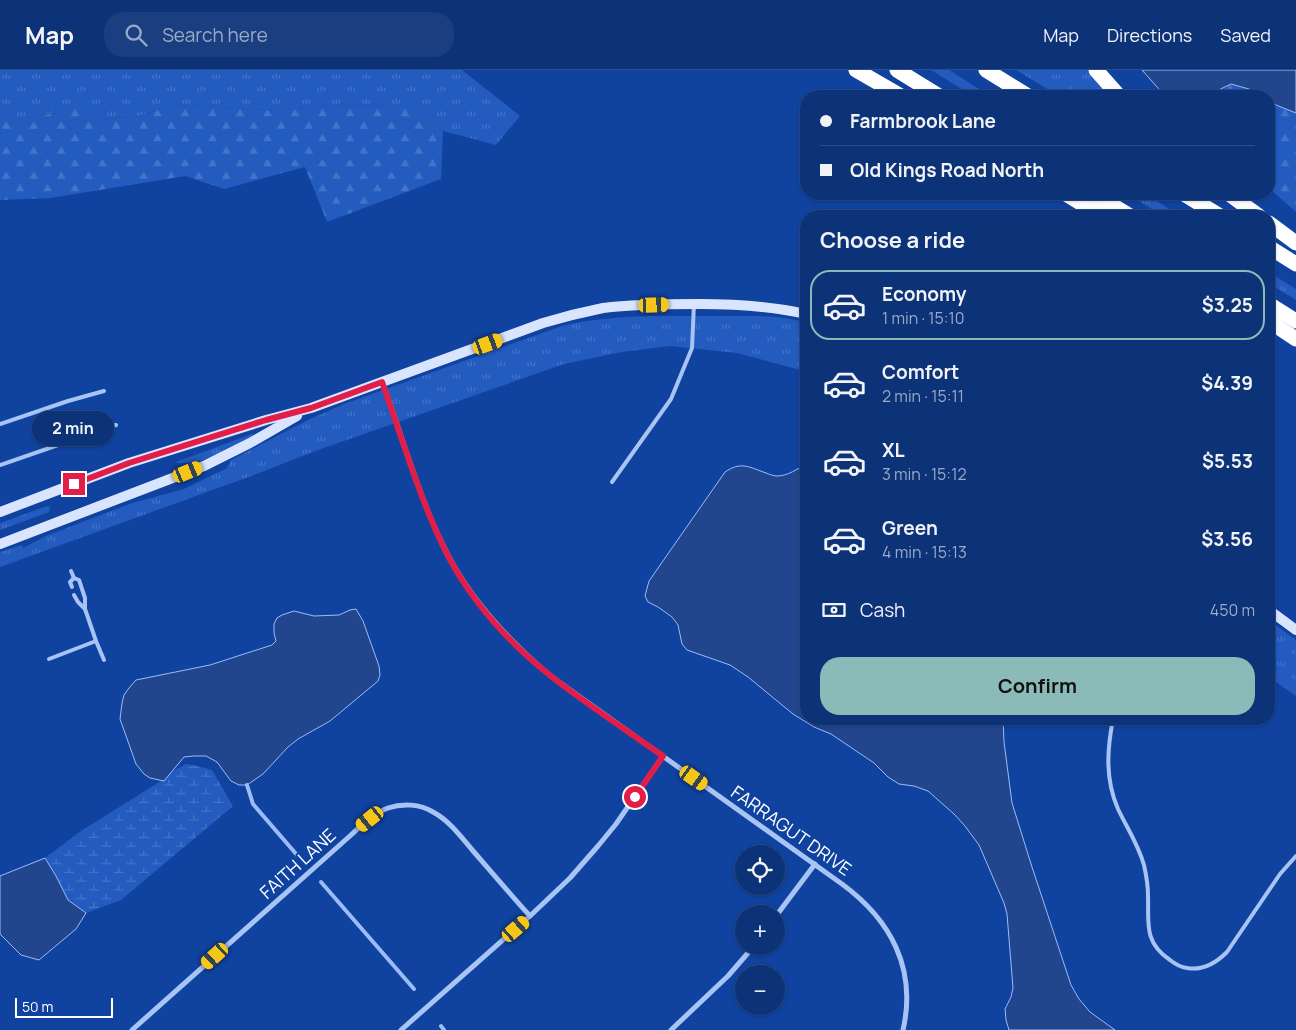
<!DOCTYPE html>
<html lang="en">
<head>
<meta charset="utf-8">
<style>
  :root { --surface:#0c3278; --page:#1a3e80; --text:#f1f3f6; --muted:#9aaac6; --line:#2c4d8a; --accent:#8bbbb9 }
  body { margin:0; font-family:Manrope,sans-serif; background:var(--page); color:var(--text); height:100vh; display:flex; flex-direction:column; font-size:19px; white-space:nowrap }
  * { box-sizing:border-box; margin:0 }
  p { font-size:16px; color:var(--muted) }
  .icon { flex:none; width:28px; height:28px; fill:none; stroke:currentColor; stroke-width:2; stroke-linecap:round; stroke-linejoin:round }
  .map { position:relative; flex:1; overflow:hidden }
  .panel { position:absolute; left:800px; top:140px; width:475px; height:515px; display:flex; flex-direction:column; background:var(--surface); border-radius:20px; box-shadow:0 1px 4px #0004,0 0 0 1px var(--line) }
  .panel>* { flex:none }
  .top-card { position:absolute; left:800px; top:20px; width:475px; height:110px; border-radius:20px; box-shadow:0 1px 4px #0004,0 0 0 1px var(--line); display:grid; align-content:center; height:110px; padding:0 20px; background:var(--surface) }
  .fabs { position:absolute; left:735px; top:775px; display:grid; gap:10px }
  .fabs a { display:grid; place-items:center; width:50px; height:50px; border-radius:50%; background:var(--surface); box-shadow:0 1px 4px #0004,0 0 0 1px var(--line); font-size:25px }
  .scale { position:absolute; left:15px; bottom:12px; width:98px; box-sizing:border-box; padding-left:5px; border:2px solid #fff; border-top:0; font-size:14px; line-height:18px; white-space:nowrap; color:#fff; -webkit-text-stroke:4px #1042a0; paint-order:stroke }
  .end { position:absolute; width:22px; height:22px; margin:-11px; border:6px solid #e11d48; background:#fff; box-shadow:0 0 0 2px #fff }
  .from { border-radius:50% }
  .bubble { position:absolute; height:35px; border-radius:18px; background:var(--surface); box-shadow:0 1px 4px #0004,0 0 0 1px var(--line); font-size:16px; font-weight:700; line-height:35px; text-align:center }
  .car { position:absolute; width:15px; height:30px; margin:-15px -8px; border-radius:6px; box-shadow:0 0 4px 1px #0007; background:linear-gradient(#f5c518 24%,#345 0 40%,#f5c518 0 76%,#345 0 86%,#f5c518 0) }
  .top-card b { display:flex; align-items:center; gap:18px; height:48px; font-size:19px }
  .top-card b+b { border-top:1px solid var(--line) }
  .top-card i { width:12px; height:12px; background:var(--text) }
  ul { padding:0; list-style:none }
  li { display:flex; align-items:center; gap:15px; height:70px; margin:0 10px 8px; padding:0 10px; border:2px solid transparent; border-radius:20px }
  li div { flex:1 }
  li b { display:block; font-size:19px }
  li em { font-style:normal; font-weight:700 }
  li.active { border-color:var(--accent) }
  li>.icon { width:45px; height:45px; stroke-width:1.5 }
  h2 { padding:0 20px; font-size:22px; line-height:60px }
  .pay { display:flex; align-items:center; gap:12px; height:55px; padding:0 20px; font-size:19px }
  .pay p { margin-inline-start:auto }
  .primary-button { display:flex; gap:10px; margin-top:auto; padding:10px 20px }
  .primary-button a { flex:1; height:58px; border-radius:20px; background:var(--accent); color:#111; font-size:20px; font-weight:700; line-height:58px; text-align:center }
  header { display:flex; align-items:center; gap:30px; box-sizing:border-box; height:70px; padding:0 25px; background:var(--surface); border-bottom:1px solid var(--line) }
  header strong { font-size:24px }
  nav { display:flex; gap:28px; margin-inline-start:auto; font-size:18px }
  .search { width:350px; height:45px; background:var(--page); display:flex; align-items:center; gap:12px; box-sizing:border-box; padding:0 18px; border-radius:20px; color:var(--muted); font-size:19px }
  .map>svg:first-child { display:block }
</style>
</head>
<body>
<header>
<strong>Map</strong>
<div class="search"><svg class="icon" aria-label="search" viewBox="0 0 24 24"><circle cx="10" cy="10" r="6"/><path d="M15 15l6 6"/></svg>Search here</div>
<nav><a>Map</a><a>Directions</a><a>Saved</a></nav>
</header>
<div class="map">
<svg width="1296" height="960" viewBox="0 0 1296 960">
  <defs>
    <pattern id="grass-tufts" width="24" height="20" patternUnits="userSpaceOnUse" patternTransform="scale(1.25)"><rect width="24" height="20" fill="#235bbf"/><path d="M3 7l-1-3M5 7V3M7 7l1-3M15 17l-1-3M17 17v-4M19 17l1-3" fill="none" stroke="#4474c9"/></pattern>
    <pattern id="forest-firs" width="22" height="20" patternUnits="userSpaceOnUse" patternTransform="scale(1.25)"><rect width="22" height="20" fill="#235bbf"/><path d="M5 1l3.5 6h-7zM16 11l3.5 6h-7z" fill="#4474c9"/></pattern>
    <pattern id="wetland-marsh" width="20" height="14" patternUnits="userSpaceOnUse" patternTransform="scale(1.25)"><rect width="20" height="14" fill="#235bbf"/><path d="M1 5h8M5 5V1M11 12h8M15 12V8" fill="none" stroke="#4474c9"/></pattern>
  </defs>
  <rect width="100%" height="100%" fill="#1042a0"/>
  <g fill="url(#grass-tufts)">
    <polygon points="0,0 462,0 520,46 496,75 443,61 406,36 317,35 278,41 190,35 171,36 136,47 100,49 81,38 65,38 47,45 26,47 0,43"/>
    <polygon points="931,0 949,0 990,26 973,26"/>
    <polygon points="1016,0 1091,0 1113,26 1059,26"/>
    <polygon points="1128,124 1145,124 1181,146 1163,146"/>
    <polygon points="1269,202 1296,219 1296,230 1269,213"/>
    <path d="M757 246 778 247 806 252V302L801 300 737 283 670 276 622 282 564 294 318 380 254 405 0 497V482L22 475 23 478 46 466 132 433 184 419 227 398 231 390 308 350 344 334 562 256C598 247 635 246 672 246 701 246 729 246 757 246Z"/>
    <path d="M252 364 254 366C230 377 205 396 177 393L176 392Z"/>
    <polygon points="47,436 50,437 49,442 0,460 0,453"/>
    <polygon points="1269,550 1296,570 1296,626 1269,607"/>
  </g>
  <g fill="url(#forest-firs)">
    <polygon points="1231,14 1256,21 1263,26 1206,26"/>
    <polygon points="1269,30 1276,35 1296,43 1296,142 1269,118"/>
    <polygon points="190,35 278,41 317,35 406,36 443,61 441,109 327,152 305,97 224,119 185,106 51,128 0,130 0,43 26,47 47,45 65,38 81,38 101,49 136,47 171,36"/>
  </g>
  <polygon fill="url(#wetland-marsh)" points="186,694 198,696 212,700 233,736 121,830 86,843 68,830 56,806 45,788 81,761 161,711 164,711 171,702"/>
  <g fill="#22468e" stroke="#9abdf9">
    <polygon points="1142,0 1296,0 1296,43 1276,35 1269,30 1269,26 1263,26 1256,21 1231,14 1206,26 1165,26"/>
    <path d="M806 394V649H1003L1004 672 1012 733 1032 797 1071 915 1079 929 1090 942 1115 960H1009L1006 950 1005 939 1011 927 1013 918 1007 844 1004 833 979 775 965 756 954 744 928 721 914 716 899 714 888 707 874 693 831 664 814 657 793 644 748 607 730 595 687 580 682 574 678 555 672 547 658 537 648 532 645 526 649 511 725 402C741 391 749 397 766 403 769 404 773 406 777 406 788 406 797 399 806 394Z"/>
    <polygon points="356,539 363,551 379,596 380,605 378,611 330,651 298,669 288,677 263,704 247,715 239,715 231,711 217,692 206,686 194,686 184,687 164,711 150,708 144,704 136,694 120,649 122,633 124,625 129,618 136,610 210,595 272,575 276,571 274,563 274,554 277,548 282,545 294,541 314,546 339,545 350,540"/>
    <polygon points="45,788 56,806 68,830 86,843 76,859 39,890 21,885 0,864 0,806"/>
  </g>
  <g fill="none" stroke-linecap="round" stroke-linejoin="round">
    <g stroke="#9abdf9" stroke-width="4">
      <polyline points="247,715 253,734 297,785"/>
      <polyline points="321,812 414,919"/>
      <polyline points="441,956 444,960"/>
    </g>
    <g stroke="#a8c4f5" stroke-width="4">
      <polyline points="0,354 68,331 104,321"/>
      <polyline points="0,395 116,355"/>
      <polyline points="612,412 671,329 692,278 694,234"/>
      <polyline points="71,501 74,508 79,510 85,528 85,539 96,571 104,590"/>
      <polyline points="72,517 70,512 74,508"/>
      <polyline points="74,525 78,532 85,539"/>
      <polyline points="49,589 96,571"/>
      <path d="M1113 649C1107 680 1105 709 1118 739 1127 758 1138 774 1144 795 1146 804 1148 815 1148 825 1149 852 1143 872 1170 890 1175 894 1180 897 1187 898 1203 901 1216 893 1227 882L1280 804 1296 786"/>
    </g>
    <g stroke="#a8c4f5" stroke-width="5">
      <path d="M382 312C404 370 420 432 449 487 474 534 511 573 552 607L842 814C891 850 917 899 903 960"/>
      <polyline points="776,846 815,794"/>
      <path d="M132 960 351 765C362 755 374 743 388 738 403 733 420 734 433 742 450 751 462 768 474 782 493 804 511 825 530 846"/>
      <polyline points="401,960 530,846 570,808 598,776 616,754 663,686"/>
      <polyline points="671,960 728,906 754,876"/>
    </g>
    <g stroke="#d9e5fe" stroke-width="10">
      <path d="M0 442 129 393 266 350 311 338 543 253C563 247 583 242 603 238 635 234 667 234 699 234 735 234 771 236 806 244"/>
      <polyline points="0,474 204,396 250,373 297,346"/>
      <polyline points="1269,540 1296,560"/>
    </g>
    <g stroke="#fff" stroke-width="15">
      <polyline points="856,0 901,26"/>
      <polyline points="897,0 939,26"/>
      <polyline points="986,0 1028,26"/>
      <polyline points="1096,0 1119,26"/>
      <polyline points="1066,124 1102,146"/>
      <polyline points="1094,124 1130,146"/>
      <polyline points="1184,124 1220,146"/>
      <polyline points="1229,124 1259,146"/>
      <polyline points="1269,153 1296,173"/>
      <polyline points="1269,177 1296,194"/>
      <polyline points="1269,234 1296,251"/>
      <polyline points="1269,251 1296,269"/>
    </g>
  </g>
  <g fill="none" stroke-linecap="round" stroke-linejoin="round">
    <path stroke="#e11d48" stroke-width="6" d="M74 414 129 393 266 350 311 338 382 312C403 370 420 431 448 486 473 533 510 574 552 607 588 635 626 660 663 686L635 727"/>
  </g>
  <g text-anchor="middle" stroke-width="4" stroke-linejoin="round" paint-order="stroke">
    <g font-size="18" fill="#fff" stroke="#1042a0">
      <text transform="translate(791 761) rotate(35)" y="6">FARRAGUT DRIVE</text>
      <text transform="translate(298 794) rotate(-42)" y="6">FAITH LANE</text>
    </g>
  </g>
</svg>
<div class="fabs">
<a><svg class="icon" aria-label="locate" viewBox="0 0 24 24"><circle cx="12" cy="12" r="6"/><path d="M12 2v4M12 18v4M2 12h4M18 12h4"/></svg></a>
<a>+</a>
<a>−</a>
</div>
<div class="scale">50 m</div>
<i class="end from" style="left:635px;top:727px"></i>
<i class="end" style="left:74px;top:414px"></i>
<div class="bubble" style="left:32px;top:341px;width:82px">2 min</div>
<i class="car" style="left:654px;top:235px;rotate:88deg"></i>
<i class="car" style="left:488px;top:274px;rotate:70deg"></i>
<i class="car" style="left:188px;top:402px;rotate:68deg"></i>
<i class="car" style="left:694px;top:708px;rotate:125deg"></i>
<i class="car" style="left:370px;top:749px;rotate:231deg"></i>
<i class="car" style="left:516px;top:859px;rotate:49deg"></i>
<i class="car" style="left:215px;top:886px;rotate:228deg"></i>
<div class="top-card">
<b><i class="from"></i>Farmbrook Lane</b>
<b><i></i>Old Kings Road North</b>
</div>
<section class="panel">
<h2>Choose a ride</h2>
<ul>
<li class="active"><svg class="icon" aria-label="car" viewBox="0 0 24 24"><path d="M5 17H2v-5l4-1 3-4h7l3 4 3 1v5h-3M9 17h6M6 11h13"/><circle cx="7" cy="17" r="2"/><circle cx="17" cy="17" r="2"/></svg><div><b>Economy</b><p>1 min · 15:10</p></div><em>$3.25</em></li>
<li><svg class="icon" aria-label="car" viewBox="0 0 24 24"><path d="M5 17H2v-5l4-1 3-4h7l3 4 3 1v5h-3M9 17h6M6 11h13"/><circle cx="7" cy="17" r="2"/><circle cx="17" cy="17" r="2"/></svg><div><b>Comfort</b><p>2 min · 15:11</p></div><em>$4.39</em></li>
<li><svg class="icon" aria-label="car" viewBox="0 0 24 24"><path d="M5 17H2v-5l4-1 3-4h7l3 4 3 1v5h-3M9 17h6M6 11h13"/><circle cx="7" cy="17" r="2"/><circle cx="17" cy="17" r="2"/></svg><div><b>XL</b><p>3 min · 15:12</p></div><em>$5.53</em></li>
<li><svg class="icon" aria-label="car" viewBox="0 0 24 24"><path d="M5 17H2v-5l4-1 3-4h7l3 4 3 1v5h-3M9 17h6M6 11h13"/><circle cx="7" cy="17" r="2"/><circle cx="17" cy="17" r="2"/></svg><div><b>Green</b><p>4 min · 15:13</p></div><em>$3.56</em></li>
</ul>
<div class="pay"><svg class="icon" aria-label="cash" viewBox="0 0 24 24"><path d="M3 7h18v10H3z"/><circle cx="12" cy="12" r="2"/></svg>Cash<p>450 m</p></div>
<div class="primary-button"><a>Confirm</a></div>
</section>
</div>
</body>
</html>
